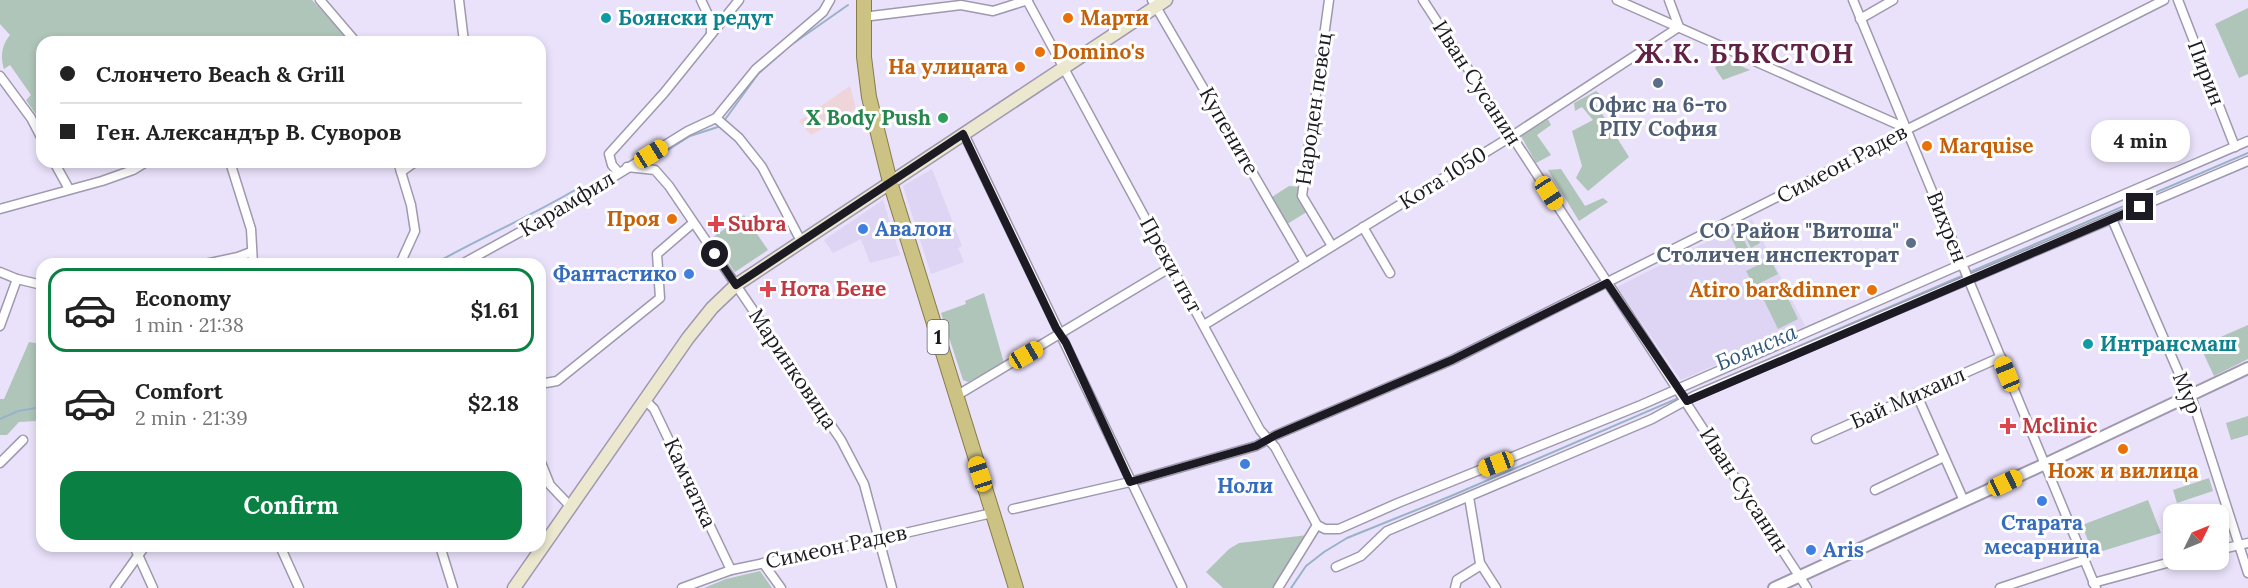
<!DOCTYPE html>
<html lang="en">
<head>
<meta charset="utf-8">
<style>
  :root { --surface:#fff; --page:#f6f6f6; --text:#222; --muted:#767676; --line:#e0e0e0; --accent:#0b8043 }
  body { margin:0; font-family:Lora,serif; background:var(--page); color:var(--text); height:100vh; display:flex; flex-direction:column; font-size:22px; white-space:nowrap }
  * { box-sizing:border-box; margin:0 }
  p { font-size:20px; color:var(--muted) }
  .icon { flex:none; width:33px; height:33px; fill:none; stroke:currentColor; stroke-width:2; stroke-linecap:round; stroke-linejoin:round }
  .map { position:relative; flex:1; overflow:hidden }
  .sheet { position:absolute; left:36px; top:258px; width:510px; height:294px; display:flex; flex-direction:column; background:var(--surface); border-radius:18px; box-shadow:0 3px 9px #0003 }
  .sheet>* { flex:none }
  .banner { position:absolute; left:36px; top:36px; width:510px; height:132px; border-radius:18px; box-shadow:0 3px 9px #0003; display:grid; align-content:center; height:132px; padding:0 24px; background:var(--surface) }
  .needle { width:39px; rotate:47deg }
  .tools { position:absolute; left:2163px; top:504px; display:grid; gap:12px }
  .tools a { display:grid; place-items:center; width:66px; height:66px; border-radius:12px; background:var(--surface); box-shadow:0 3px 9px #0003; font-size:30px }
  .end { position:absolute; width:27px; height:27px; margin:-14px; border:8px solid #1c1a22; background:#fff; box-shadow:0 0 0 3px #fff }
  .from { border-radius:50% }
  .bubble { position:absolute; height:42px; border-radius:18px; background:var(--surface); box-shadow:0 3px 9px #0003; font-size:20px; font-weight:700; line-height:42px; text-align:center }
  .car { position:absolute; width:18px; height:36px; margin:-18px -9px; border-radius:8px; box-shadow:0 0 4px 2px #0007; background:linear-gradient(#f5c518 24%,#345 0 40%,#f5c518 0 76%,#345 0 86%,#f5c518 0) }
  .banner b { display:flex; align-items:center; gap:21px; height:57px; font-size:22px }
  .banner b+b { border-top:2px solid var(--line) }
  .banner i { width:15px; height:15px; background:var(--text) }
  ul { padding:10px 0 0; list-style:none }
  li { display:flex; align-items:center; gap:18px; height:84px; margin:0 12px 9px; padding:0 12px; border:3px solid transparent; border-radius:18px }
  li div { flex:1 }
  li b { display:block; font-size:22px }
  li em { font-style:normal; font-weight:700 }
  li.current { border-color:var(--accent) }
  li>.icon { width:54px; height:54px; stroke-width:1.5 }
  .action { display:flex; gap:12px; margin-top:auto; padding:12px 24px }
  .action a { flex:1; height:69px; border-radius:18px; background:var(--accent); color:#fff; font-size:24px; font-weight:700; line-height:69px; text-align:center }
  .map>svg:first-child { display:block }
</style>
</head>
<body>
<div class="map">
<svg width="2248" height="588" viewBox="0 0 2248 588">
  <rect width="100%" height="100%" fill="#eae2fa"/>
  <g fill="#ded4f3">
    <polygon points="932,169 962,246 958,248 964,262 931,274 903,186"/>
    <polygon points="883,200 900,255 870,263 861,239 833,253 824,240"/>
    <polygon points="1752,219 1805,326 1681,380 1617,287"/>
  </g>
  <polygon fill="#efd5da" points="850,86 856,109 811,135 799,121"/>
  <g fill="#afc5b9">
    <path d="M0 0H312L345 35 349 42H42V117L39 119 26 100 31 95 10 65 4 69C0 56 2 45 10 35L0 24Z"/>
    <polygon points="2248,8 2248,74 2239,78 2215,24"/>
    <polygon points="1723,58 1750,70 1723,80 1715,68"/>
    <polygon points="1596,91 1601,95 1594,101 1629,157 1588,191 1576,178 1582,166 1572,131 1593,120 1582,107 1575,111 1574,103"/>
    <polygon points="1548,119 1551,125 1537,135 1551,155 1536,163 1521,136"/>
    <polygon points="1561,169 1585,206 1603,198 1608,202 1579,221 1548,170"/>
    <polygon points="1289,186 1303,187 1310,210 1284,226 1269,199"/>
    <polygon points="744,215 768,250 735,272 712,238"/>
    <polygon points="1751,224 1760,243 1751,248 1742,229"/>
    <polygon points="1739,230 1749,250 1739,254 1730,235"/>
    <polygon points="1770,259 1778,274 1754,286 1746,271"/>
    <polygon points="1780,282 1798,319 1778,329 1760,292"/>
    <polygon points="984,293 1004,363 968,382 963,380 941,313 966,304 965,301"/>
    <polygon points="2248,325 2248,359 2214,376 2200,346"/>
    <polygon points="29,342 42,344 42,424 36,421 19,422 7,435 0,435 0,399 4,399"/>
    <polygon points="2248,416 2248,435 2231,440 2226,423"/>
    <polygon points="2209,478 2213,491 2177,503 2173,490"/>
    <polygon points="2148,500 2161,533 2093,554 2082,525"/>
    <polygon points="1308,535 1276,588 1223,588 1206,572 1229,549 1239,543"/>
    <polygon points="760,571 772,588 704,588 726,579"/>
  </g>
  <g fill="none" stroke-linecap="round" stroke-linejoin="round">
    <g stroke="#98b2ca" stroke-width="2">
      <polyline points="724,121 758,74 791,45 848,5"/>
      <polyline points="657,157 690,136 721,126"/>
      <path d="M434 264C480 238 529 217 575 190"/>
      <polyline points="1970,272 2248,153"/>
      <polyline points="0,419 18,411 42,407"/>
      <polyline points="1291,588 1306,566 1324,552 1347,538 1451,496 1964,275"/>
    </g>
    <g stroke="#9f98ae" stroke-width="11">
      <g id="minor">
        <polyline points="320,0 356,42"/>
        <polyline points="459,0 464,42"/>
        <polyline points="701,0 711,21 711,33"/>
        <polyline points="1152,0 1305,263"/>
        <polyline points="1329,0 1302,196 1332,246"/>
        <polyline points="1423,0 1807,588"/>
        <polyline points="1617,0 1908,129"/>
        <polyline points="1853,0 2096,588"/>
        <polyline points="2178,0 2235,147"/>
        <polyline points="1028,2 1260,430 1275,447 1317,525"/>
        <polyline points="863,17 961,5 993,11 1028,0"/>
        <polyline points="1860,19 1893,0"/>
        <polyline points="0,76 31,118 42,139"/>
        <polyline points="716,118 739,138 762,167 801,241"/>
        <polyline points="964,134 1182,587"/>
        <polyline points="54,162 69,189"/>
        <polyline points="230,162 251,229 253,264"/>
        <polyline points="398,162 411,205 415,231 400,264"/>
        <polyline points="627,167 655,170 669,186 841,440 864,484 892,588"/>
        <polyline points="401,172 415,162"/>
        <polyline points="619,173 612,165 609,154 664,93 739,0"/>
        <polyline points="0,209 102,181 133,170 146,162"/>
        <polyline points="2112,219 2187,392 2193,402 2248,573"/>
        <polyline points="1363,227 1390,273"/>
        <polyline points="205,264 238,257 251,252"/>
        <polyline points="462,264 558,211 688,131 716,118 756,69 823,12 830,0"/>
        <polyline points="0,272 17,279 42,285"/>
        <polyline points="1204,325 1512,136 1679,27 1669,0"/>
        <polyline points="0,326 17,279"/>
        <polyline points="540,384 557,381 660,298 657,254 693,223"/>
        <polyline points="1916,393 1964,501"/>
        <polyline points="956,396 1171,267"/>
        <polyline points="645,400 654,409 731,570"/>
        <polyline points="1816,439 2001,357"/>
        <polyline points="540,460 550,485 570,506"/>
        <polyline points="0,463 23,440"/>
        <polyline points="1875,490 1944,457"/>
        <polyline points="1469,497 1480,563 1496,588"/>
        <polyline points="1013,509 1130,482 1256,446 1276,435 1452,360 1891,140 1908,129 2164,0"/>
        <polyline points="1317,525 1325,529 1339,529 1398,503 1641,405 1962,264 2248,141"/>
        <polyline points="134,546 153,588"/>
        <polyline points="280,546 299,588"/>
        <polyline points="440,546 453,588"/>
        <polyline points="2218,550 2248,543"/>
        <polyline points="763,563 781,588"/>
        <polyline points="1336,567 1361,556 1387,531 1652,419 1694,396 2248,161"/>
        <polyline points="2093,583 2178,560"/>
        <polyline points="115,588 145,546"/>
        <polyline points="682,588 731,570 862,543 992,513"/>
        <polyline points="1278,588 1317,525"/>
        <polyline points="1455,588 1457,580 1481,565"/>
        <polyline points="2000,588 2084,560"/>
      </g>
    </g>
    <g stroke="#9f98ae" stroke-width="14">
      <polyline id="tertiary" points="1774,588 2045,464 2248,368"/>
    </g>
    <g stroke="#9f98ae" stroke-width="15">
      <polyline id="secondary" points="514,588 688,338 712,308 736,285 1166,0"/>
    </g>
    <g stroke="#857d4d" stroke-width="16">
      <polyline id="trunk" points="864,0 864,57 869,97 890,182 1016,588"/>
    </g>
    <use href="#minor" stroke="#fff" stroke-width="8"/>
    <use href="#tertiary" stroke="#fff" stroke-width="10"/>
    <use href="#secondary" stroke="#ece8d0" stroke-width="12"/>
    <use href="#trunk" stroke="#cbc283" stroke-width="14"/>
  </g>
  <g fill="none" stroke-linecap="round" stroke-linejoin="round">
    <polyline stroke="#1c1a22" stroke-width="8" points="715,254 736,285 963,134 1056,328 1066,343 1130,482 1256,446 1276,435 1452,360 1607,283 1687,401 2140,207"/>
  </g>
  <g fill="#0f9aa8" stroke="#fff" stroke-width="2">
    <circle cx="606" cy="18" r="6"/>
    <circle cx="2088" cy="344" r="6"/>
  </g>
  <g fill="#e8710a" stroke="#fff" stroke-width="2">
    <circle cx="1068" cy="18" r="6"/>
    <circle cx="1040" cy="52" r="6"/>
    <circle cx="1020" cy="67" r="6"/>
    <circle cx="1927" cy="146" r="6"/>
    <circle cx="672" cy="219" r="6"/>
    <circle cx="1872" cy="290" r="6"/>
    <circle cx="2123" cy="449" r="6"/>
  </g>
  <g fill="#5c6f8a" stroke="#fff" stroke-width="2">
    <circle cx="1658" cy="83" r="6"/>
    <circle cx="1911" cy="243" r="6"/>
  </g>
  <circle fill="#2e9e5b" stroke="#fff" stroke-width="2" cx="943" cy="118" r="6"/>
  <g fill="#e0444e" stroke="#fff" stroke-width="2">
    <path d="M713 215h6v6h6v6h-6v6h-6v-6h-6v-6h6z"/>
    <path d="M765 280h6v6h6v6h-6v6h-6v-6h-6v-6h6z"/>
    <path d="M2005 417h6v6h6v6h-6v6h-6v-6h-6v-6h6z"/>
  </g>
  <g fill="#3f7fe0" stroke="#fff" stroke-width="2">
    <circle cx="863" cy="229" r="6"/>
    <circle cx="689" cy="274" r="6"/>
    <circle cx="1245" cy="464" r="6"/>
    <circle cx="2042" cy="501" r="6"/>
    <circle cx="1811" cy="550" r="6"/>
  </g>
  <g text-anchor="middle" stroke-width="6" stroke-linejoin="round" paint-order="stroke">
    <rect fill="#fff" stroke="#605f64" stroke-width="1.5" x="927.5" y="320" width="21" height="34" rx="4.5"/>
    <g font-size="20" font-weight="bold" fill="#1c1a22">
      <text x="938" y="344">1</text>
    </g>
    <g font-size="21" font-weight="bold" fill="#0d838f" stroke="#fff" text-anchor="start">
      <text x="618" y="25">Боянски редут</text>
      <text x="2100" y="351">Интрансмаш</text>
    </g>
    <g font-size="21" font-weight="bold" fill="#c56008" stroke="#fff" text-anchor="start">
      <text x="1080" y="25">Марти</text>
      <text x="1052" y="59">Domino's</text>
      <text x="1008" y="74" text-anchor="end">На улицата</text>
      <text x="1939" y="153">Marquise</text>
      <text x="660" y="226" text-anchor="end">Проя</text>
      <text x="1860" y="297" text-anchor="end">Atiro bar&amp;dinner</text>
      <text x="2123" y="478" text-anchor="middle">Нож и вилица</text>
    </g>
    <g font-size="21" fill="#1c1a22" stroke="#fff">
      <text transform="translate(2206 73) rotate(69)" y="7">Пирин</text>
      <text transform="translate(1477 83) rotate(57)" y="7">Иван Сусанин</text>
      <text transform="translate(1314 109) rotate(-82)" y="7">Народен певец</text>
      <text transform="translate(1229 131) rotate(60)" y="7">Купените</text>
      <text transform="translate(1842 164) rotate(-28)" y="7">Симеон Радев</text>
      <text transform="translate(1443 178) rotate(-32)" y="7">Кота 1050</text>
      <text transform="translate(567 204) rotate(-31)" y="7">Карамфил</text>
      <text transform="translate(1947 227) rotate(68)" y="7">Вихрен</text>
      <text transform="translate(1171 265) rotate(61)" y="7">Преки път</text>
      <text transform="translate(793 369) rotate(56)" y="7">Маринковица</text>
      <text transform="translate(2187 393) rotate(67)" y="7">Мур</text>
      <text transform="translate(1908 398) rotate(-24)" y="7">Бай Михаил</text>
      <text transform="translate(690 483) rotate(65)" y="7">Камчатка</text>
      <text transform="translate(1744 490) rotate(57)" y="7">Иван Сусанин</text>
      <text transform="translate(836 547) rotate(-12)" y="7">Симеон Радев</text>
    </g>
    <g font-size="21" font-weight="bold" fill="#4e5e75" stroke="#fff">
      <text x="1658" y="112">Офис на 6-то<tspan x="1658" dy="24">РПУ София</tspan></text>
      <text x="1899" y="238" text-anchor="end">СО Район "Витоша"<tspan x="1899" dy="24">Столичен инспекторат</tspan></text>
    </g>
    <g font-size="21" font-weight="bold" fill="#27864d" stroke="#fff" text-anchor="end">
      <text x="931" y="125">X Body Push</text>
    </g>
    <g font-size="21" font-weight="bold" fill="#be3a42" stroke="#fff" text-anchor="start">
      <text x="728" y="231">Subra</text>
      <text x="780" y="296">Нота Бене</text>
      <text x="2022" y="433">Mclinic</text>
    </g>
    <g font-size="21" font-weight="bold" fill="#366cbe" stroke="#fff" text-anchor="start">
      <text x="875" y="236">Авалон</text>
      <text x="677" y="281" text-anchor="end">Фантастико</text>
      <text x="1245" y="493" text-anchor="middle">Ноли</text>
      <text x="2042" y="530" text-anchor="middle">Старата<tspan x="2042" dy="24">месарница</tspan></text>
      <text x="1823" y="557">Aris</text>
    </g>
    <g font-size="22" font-style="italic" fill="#2f587c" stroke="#fff">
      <text transform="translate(1756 347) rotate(-23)" y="8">Боянска</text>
    </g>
    <g font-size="27" font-weight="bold" letter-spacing="1.5" fill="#612244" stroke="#fff">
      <text x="1745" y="63">Ж.К. БЪКСТОН</text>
    </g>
  </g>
</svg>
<div class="tools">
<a><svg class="needle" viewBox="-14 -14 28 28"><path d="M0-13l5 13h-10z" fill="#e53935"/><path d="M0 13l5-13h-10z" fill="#767676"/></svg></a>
</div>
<i class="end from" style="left:715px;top:254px"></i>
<i class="end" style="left:2140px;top:207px"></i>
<div class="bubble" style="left:2091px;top:120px;width:99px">4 min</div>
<i class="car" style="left:651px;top:154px;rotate:58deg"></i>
<i class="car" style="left:1549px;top:193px;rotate:147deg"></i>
<i class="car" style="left:1026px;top:355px;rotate:60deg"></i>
<i class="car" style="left:2007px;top:374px;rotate:338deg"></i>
<i class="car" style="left:1496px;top:464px;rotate:249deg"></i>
<i class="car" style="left:980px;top:474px;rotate:342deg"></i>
<i class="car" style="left:2005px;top:483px;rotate:65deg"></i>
<div class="banner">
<b><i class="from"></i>Слончето Beach &amp; Grill</b>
<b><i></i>Ген. Александър В. Суворов</b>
</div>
<section class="sheet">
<ul>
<li class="current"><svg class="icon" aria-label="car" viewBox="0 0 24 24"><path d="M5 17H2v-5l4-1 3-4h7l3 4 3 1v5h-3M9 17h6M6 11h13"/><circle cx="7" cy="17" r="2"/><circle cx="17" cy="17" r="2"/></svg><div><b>Economy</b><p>1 min · 21:38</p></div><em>$1.61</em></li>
<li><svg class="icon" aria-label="car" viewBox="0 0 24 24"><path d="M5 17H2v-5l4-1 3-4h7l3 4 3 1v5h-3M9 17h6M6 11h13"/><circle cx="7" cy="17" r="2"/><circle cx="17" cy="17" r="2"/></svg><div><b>Comfort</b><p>2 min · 21:39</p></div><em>$2.18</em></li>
</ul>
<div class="action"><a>Confirm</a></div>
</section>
</div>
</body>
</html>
